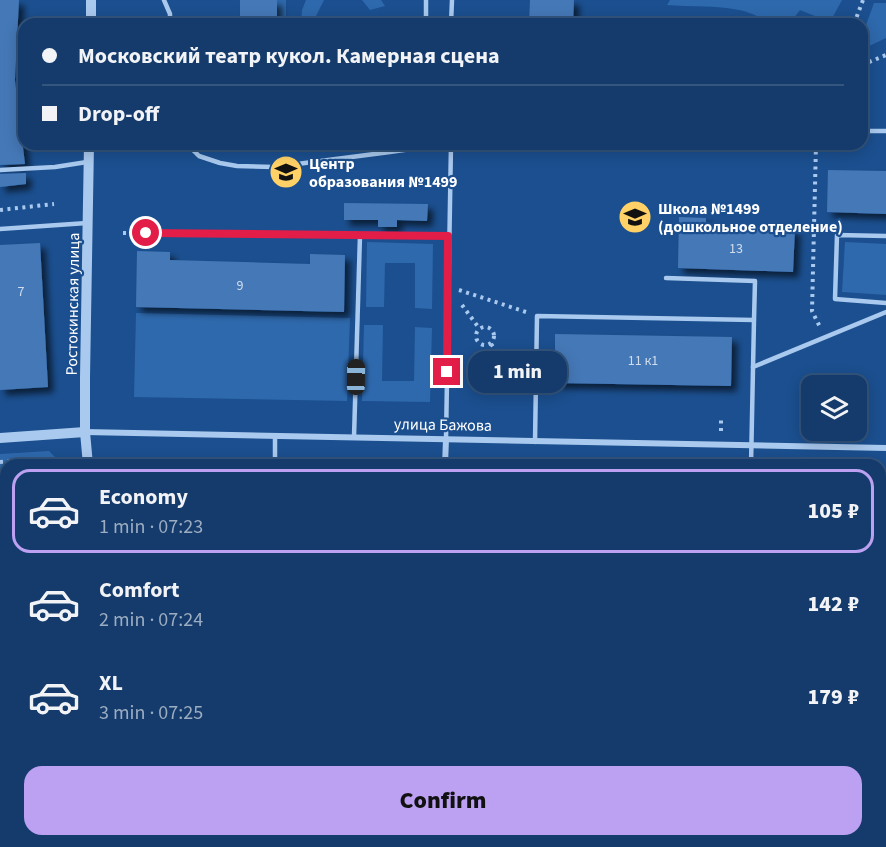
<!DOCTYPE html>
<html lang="en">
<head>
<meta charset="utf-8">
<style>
  :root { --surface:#143b6b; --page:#1d4271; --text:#f1f3f6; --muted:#9dadc1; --line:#33557e; --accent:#bca0f2 }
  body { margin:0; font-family:"Source Sans 3",sans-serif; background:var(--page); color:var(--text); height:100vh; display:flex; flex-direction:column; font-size:22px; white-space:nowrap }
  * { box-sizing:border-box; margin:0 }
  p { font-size:20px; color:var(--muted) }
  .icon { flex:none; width:33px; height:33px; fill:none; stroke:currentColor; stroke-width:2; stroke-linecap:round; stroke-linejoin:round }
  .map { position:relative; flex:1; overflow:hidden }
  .drawer { position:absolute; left:0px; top:459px; width:886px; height:388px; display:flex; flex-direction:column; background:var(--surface); border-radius:18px 18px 0 0; box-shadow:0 3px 15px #0003,0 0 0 2px var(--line) }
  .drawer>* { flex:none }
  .guide { position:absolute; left:18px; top:18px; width:850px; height:132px; border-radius:18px; box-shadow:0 3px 15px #0003,0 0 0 2px var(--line); display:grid; align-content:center; height:132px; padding:0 24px; background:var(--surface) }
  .buttons { position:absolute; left:801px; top:375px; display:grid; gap:12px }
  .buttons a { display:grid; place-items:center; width:66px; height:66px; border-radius:12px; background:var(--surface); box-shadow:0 3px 15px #0003,0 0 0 2px var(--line); font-size:30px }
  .end { position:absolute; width:27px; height:27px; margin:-14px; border:8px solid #e11d48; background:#fff; box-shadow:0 0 0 3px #fff }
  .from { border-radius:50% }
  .bubble { position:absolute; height:42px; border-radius:18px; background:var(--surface); box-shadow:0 3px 15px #0003,0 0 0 2px var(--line); font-size:20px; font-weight:800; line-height:42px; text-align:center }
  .car { position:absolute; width:18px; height:36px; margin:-18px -9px; border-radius:8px; box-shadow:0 0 4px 2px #0007; background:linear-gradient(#222 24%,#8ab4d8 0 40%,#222 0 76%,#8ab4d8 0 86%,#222 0) }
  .guide b { display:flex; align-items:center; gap:21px; height:57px; font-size:22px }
  .guide b+b { border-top:2px solid var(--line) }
  .guide i { width:15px; height:15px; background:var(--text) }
  ul { padding:10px 0 0; list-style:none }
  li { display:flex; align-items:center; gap:18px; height:84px; margin:0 12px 9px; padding:0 12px; border:3px solid transparent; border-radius:18px }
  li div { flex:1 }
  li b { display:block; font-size:22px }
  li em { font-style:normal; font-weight:800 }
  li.current { border-color:var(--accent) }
  li>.icon { width:54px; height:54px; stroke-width:1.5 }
  .action { display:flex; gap:12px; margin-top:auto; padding:12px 24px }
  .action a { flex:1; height:69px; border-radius:18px; background:var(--accent); color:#111; font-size:24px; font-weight:800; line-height:69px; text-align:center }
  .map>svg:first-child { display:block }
</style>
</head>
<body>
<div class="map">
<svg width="886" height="847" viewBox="0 0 886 847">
  <defs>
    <filter id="shadow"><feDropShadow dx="5.5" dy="5.5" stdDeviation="3" flood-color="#0009"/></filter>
  </defs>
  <rect width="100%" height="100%" fill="#1b4f8f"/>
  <g fill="#2e69ad">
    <rect x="277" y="0" width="9" height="18"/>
    <polygon points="306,0 324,0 316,16 316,24 301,24 302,10"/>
    <polygon points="362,0 381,0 385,6 370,10"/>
    <path d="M670 0H842L830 22 800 10 789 24C767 24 758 14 739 10 716 5 690 7 667 5Z"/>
    <polygon points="874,3 886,3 886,38 863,49 863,33"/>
    <polygon points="367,242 433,244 432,309 415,308 415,263 385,263 384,307 366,307"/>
    <polygon points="845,242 886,244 886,295 842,292"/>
    <polygon points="136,313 350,318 347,401 134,397"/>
    <polygon points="364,325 383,325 382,381 414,381 415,327 432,328 430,402 362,401"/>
    <polygon points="49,451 63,465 6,465 6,734 0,734 0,454"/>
  </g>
  <g fill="#4478b7" filter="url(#shadow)">
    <polygon points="0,0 19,0 15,80 25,164 0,165"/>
    <rect x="240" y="0" width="37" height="24"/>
    <polygon points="530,0 574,0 573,24 529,24"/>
    <polygon points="828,170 886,171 886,214 827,212"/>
    <polygon points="26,173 26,184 0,187 0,174"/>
    <polygon points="344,203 428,204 427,221 397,220 397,227 378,227 378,220 344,220"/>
    <polygon points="679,217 706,218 706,226 795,229 793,272 678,268"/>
    <polygon points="40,243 48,387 0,390 0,245"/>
    <polygon points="137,251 170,252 170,260 310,264 310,254 345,255 344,312 136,307"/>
    <polygon points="555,334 732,337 731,386 555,383"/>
  </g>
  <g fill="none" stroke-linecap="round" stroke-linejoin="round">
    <g stroke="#a9c9ee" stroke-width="4" stroke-dasharray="3 4.5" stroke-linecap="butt">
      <polyline points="854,24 863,0"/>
      <polyline points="862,65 886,55"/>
      <polyline points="816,144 812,311 820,327"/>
      <polyline points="0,210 54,204"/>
      <polyline points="123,233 136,233"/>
      <polyline points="459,290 526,312"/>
      <polyline points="462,305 479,328"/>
      <circle cx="485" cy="336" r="9"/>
      <polyline points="491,344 523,386"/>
      <polyline points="721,431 721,419"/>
      <polyline points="0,462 30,460"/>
      <polyline points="590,465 591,463"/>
      <polyline points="0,514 6,514"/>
      <polyline points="0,545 6,543"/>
      <polyline points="0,662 6,663"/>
      <polyline points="0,668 6,674"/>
      <polyline points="665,842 672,847"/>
      <polyline points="154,844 239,842"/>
    </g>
    <g stroke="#a9c9ee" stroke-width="4.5">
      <polyline points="164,0 170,14 170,24"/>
      <polyline points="426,0 426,24"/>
      <polyline points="451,24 452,0"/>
      <polyline points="862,131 886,131"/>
      <polyline points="187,144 199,156 220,163 237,166 274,167 390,152 411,149 417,144"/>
      <polyline points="0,170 55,167 87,162"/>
      <polyline points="0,229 87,223"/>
      <polyline points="146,233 448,236"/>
      <polyline points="886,236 837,235 835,299 886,303"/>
      <polyline points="666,278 755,281 754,320"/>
      <polyline points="753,367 886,312"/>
      <polyline points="275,436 275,465"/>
      <polyline points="354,437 360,235"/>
      <polyline points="446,439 451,144"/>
      <polyline points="535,442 537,316 754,320 751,465"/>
      <polyline points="0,757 6,757"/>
      <polyline points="535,847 535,842"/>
      <polyline points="642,847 642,842"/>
    </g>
    <g stroke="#a9c9ee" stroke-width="6">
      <polyline points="85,432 886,448"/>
      <polyline points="445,465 446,439"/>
      <polyline points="435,847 435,842"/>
    </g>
    <g stroke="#a9c9ee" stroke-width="10">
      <polyline points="91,24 91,0"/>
      <polyline points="0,438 85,432"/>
      <polyline points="88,465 85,432 85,377 89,144"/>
      <polyline points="122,842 122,847"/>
    </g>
  </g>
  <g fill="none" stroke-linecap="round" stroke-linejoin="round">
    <polyline stroke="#e11d48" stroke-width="8" points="146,233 448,236 447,372"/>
  </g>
  <defs>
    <g id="school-disc" transform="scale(1.725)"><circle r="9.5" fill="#ffd166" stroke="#1b4f8f"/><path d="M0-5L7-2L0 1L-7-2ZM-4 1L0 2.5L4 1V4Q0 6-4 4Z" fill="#111"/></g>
  </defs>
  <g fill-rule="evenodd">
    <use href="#school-disc" x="286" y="172"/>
    <use href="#school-disc" x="635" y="217"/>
  </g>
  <g text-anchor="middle" stroke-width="4.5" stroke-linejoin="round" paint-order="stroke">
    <g font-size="14" fill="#d0dded">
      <text x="736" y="253">13</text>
      <text x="240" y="290">9</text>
      <text x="21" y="296">7</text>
      <text x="643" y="365">11 к1</text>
    </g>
    <g font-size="16" font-weight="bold" fill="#fff" stroke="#1b4f8f" text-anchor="start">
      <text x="309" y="169">Центр<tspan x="309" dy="18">образования №1499</tspan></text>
      <text x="658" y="214">Школа №1499<tspan x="658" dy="18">(дошкольное отделение)</tspan></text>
    </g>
    <g font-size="16" fill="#fff" stroke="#1b4f8f">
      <text transform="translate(72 304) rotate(-89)" y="6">Ростокинская улица</text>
      <text transform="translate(443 424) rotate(1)" y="6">улица Бажова</text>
    </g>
  </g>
</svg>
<div class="buttons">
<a><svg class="icon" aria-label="layers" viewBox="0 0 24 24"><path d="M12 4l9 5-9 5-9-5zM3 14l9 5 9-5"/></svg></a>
</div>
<i class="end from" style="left:146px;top:233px"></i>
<i class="end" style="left:447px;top:372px"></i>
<div class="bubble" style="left:468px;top:351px;width:99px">1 min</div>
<i class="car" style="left:356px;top:377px;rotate:1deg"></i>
<div class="guide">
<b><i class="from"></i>Московский театр кукол. Камерная сцена</b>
<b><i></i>Drop-off</b>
</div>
<section class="drawer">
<ul>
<li class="current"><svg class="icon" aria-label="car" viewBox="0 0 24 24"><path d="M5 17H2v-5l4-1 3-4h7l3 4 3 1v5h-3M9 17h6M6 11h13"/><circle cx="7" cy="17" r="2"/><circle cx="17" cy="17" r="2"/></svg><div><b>Economy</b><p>1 min · 07:23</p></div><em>105 ₽</em></li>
<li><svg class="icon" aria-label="car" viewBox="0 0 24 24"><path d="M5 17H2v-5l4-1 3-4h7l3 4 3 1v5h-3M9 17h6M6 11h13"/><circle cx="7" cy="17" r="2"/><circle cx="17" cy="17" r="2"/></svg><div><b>Comfort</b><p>2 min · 07:24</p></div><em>142 ₽</em></li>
<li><svg class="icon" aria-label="car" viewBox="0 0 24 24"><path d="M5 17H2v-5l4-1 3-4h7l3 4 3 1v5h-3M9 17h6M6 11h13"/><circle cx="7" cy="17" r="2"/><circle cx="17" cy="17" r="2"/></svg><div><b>XL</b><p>3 min · 07:25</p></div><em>179 ₽</em></li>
</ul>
<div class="action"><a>Confirm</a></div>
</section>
</div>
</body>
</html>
